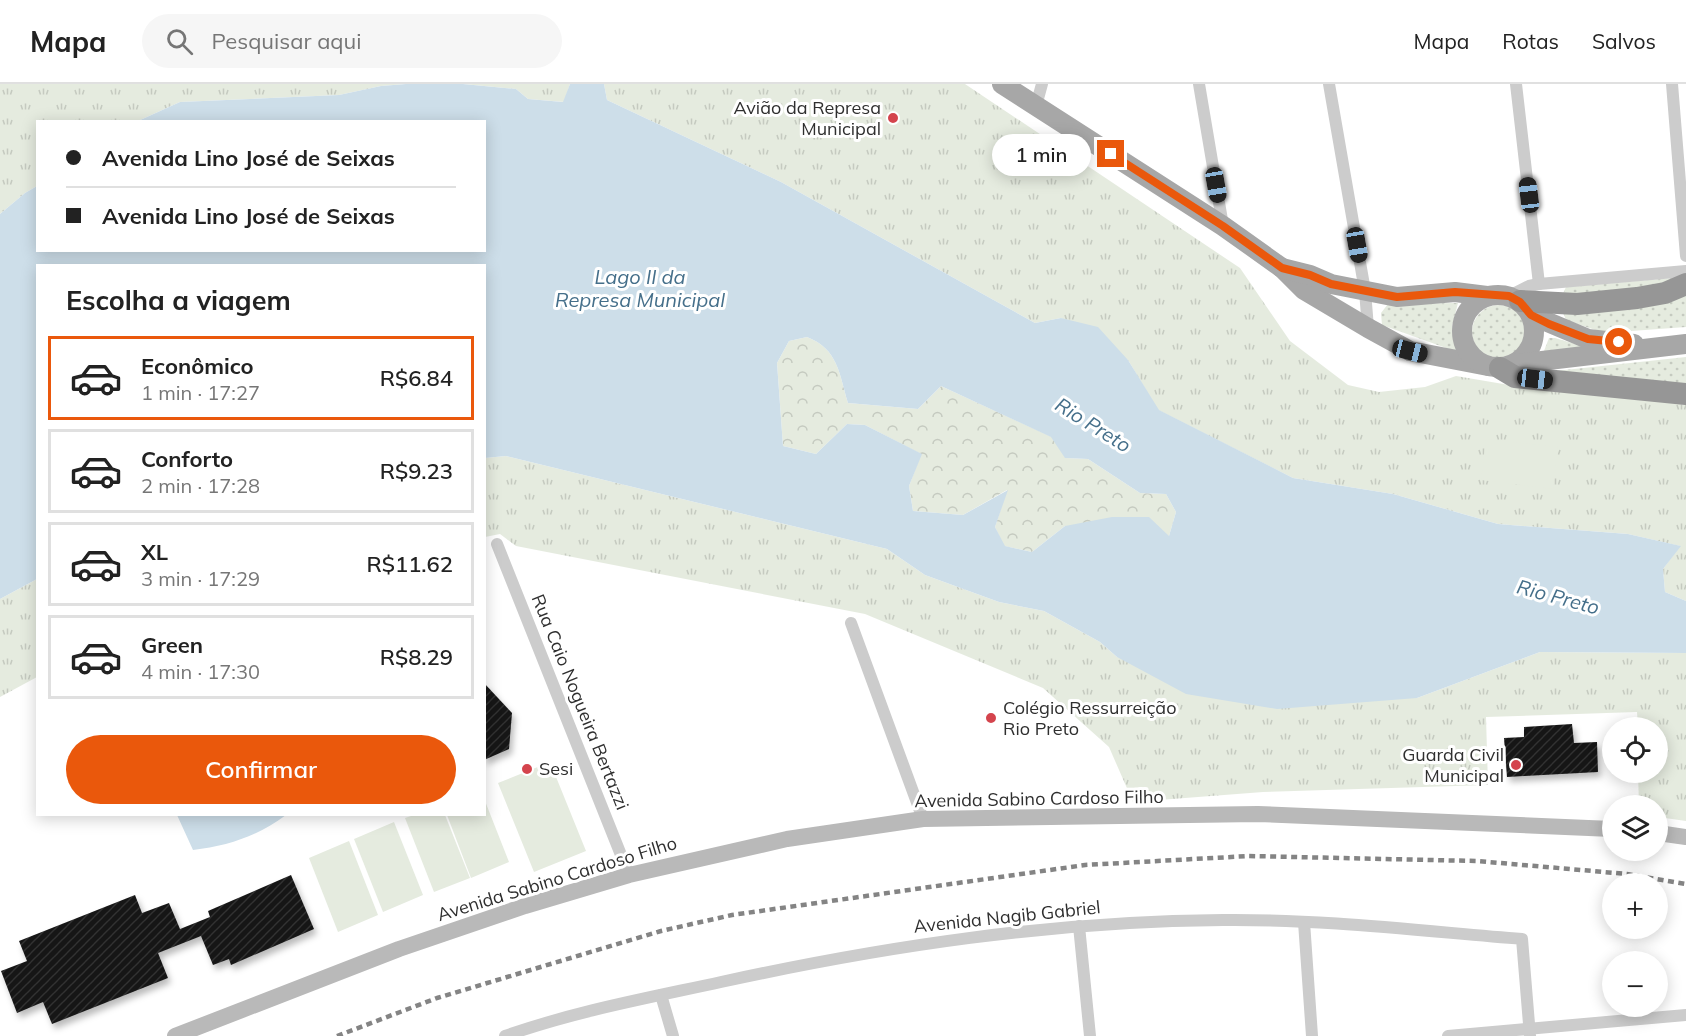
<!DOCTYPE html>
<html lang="pt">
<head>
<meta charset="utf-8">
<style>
  :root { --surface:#fff; --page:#f6f6f6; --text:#222; --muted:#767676; --line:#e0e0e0; --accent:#ea580c }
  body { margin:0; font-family:Mulish,sans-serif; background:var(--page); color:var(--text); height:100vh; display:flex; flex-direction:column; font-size:22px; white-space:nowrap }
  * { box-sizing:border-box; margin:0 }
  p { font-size:20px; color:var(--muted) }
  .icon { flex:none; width:33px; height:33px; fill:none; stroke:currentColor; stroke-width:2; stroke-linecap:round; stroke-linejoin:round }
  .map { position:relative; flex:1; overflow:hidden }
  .panel { position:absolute; left:36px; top:180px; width:450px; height:552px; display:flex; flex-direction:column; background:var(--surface); border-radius:0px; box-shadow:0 3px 15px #0003 }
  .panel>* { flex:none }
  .top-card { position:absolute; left:36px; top:36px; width:450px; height:132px; border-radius:0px; box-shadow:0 3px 15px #0003; display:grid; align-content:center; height:132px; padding:0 30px; background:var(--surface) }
  .controls { position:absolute; left:1602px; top:633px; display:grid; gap:12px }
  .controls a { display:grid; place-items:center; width:66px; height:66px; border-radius:50%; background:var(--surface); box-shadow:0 3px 15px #0003; font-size:30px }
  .end { position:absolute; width:27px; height:27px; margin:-14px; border:8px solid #ea580c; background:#fff; box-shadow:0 0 0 3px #fff }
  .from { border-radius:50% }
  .bubble { position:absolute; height:42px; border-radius:21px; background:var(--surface); box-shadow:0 3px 15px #0003; font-size:20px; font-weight:600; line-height:42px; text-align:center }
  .car { position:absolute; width:18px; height:36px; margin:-18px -9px; border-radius:8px; box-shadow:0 0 4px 2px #0007; background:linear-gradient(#222 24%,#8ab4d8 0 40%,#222 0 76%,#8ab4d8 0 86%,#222 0) }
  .top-card b { display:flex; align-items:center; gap:21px; height:57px; font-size:22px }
  .top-card b+b { border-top:2px solid var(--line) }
  .top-card i { width:15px; height:15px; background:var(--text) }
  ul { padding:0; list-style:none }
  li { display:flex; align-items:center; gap:18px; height:84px; margin:0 12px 9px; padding:0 18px; border:3px solid var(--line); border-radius:0px }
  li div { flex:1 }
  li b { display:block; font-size:22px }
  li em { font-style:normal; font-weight:600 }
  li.active { border-color:var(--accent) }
  li>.icon { width:54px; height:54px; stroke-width:1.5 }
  h2 { padding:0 30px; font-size:27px; line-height:72px }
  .primary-button { display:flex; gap:12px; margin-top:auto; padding:12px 30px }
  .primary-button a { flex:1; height:69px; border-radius:36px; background:var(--accent); color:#fff; font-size:24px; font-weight:600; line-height:69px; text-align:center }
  header { display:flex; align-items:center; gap:36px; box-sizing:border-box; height:84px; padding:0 30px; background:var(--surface); border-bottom:2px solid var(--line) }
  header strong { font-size:28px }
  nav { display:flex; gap:33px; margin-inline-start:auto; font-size:21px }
  .search { width:420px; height:54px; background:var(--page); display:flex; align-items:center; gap:15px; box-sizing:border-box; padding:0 21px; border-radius:33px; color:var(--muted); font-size:22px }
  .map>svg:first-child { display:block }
</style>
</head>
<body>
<header>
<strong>Mapa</strong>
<div class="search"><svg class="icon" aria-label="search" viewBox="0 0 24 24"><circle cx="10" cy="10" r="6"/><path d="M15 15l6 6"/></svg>Pesquisar aqui</div>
<nav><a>Mapa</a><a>Rotas</a><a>Salvos</a></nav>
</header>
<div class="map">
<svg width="1686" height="952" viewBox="0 0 1686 952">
  <defs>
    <pattern id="grass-dots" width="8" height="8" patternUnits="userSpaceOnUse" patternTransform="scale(1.5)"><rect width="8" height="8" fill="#e5ebdf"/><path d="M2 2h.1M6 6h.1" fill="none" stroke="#c5cac0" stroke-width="1.8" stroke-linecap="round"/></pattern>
    <pattern id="forest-crowns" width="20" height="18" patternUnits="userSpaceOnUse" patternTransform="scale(1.5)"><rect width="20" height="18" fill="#e5ebdf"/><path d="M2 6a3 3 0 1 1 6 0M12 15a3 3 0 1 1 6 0" fill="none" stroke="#c5cac0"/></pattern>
    <pattern id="park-tufts" width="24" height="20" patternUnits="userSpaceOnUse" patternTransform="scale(1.5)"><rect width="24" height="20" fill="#e5ebdf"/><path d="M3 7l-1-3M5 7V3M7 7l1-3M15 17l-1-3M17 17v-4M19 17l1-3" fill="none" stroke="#c5cac0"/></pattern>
    <pattern id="building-hatch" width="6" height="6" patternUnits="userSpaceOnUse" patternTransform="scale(1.5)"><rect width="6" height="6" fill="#161616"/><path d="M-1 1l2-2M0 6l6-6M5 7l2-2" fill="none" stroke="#303030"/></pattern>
    <filter id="shadow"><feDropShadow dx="3" dy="5" stdDeviation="3" flood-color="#0004"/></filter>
  </defs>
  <rect width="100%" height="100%" fill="#fff"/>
  <g fill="url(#grass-dots)">
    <polygon points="1672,194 1671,202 1561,214 1566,203"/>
    <polygon points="1686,210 1686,243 1604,249 1566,236 1562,226"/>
    <polygon points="1458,219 1452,242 1460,269 1382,241 1381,229 1388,220"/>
    <circle cx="1499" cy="248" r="27"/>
    <polygon points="1549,254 1555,254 1589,264 1542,272"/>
    <polygon points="1686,273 1686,303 1546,288"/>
  </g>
  <path fill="url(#forest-crowns)" d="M807 253C838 265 839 289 848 319L918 325 941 302 1052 353 1066 374 1088 375 1140 409 1166 410 1176 428 1169 452 1065 442 1032 468 1004 462 995 443 1007 406 963 431 913 427 909 402 921 370 865 341 847 340 816 370 783 362 777 279 789 257Z"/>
  <g fill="url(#park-tufts)">
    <polygon points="0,0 406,0 381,2 339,11 180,18 138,37 38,38 37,102 25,109 0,130"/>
    <polygon points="463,0 570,0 564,18 528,15 516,5"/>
    <polygon points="604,0 965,0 1240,184 1290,257 1348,301 1379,308 1425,303 1456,292 1515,302 1648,315 1686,321 1686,517 1665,508 1663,485 1680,462 1628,450 1498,440 1393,410 1293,394 1158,326 1128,276 1061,234 1035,239 781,98 607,16"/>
    <polygon points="506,372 887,465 925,491 999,518 1044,527 1100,558 1117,573 1417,614 1540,568 1686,569 1686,737 1658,733 1658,722 1639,721 1638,689 1658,688 1658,644 1638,643 1637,628 1486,633 1488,701 1263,708 1133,718 1109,663 1043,604 865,530 516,462 500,450 485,453 485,374"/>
    <polygon points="37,495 37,593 0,613 0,515"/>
  </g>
  <g fill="#e5ebdf">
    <polygon points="1486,355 1558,363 1553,405 1481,396"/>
    <polygon points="550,678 586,767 534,788 498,699"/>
    <polygon points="485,717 509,778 471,794 447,731 484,730"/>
    <polygon points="414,731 445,731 470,794 434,808 405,734"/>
    <polygon points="394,738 423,811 383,828 354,755"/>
    <polygon points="349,757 378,831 338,848 309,774"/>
  </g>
  <g fill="#cddee9" fill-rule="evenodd">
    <path d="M406 0H463L516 5 528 15 563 18 570 0H604L607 16 781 98 1035 239 1061 234 1098 243 1128 276 1159 326 1293 394 1393 410 1498 440 1628 450 1681 462 1663 485 1665 508 1686 517V569L1540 568 1417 614 1277 625 1186 610 1117 573 1100 558 1044 527 999 518 925 491 887 465 506 372 485 374 484 182H38L37 495 0 515V130L25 109 37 102 38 166H484V38L138 37 180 18 339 11 381 2ZM807 253C838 265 839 289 848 319L918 325 941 302 1051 353 1065 374 1088 375 1140 409 1166 410 1176 428 1169 452 1149 433H1112L1065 442 1032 468 1005 462 995 443 1008 406 963 431 913 427 909 402 922 370 865 341 847 340 816 370 783 362 777 279 789 257Z"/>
    <path d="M177 731H286C258 752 228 762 193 766Z"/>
  </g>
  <g fill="url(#building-hatch)" filter="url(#shadow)">
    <polygon points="484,599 512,629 509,665 484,676"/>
    <polygon points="1572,640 1574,659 1597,658 1598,688 1507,693 1504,654 1524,653 1524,643"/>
    <polygon points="291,791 314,845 231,881 229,875 213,881 201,852 158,869 168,894 52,940 43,918 17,929 1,887 27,877 19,857 135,811 142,829 169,819 180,845 210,833 208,827"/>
  </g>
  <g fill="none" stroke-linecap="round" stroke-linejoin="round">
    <g stroke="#ccc" stroke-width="12">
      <polyline points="1199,0 1223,142"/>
      <polyline points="1329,0 1365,207 1368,244"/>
      <polyline points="1516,0 1539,200"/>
      <polyline points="1672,0 1686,172"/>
      <polyline points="1036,22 1042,0"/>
      <polyline points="1509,212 1529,202 1539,200 1686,187"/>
      <polyline points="497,460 629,791"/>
      <polyline points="851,539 923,735"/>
      <polyline points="1304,838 1312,952"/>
      <polyline points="1079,842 1090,952"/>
      <polyline points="661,911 673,952"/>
      <path d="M505 952C576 927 648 914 721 898 886 862 1053 837 1223 836 1322 835 1422 847 1522 855L1530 952"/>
      <polyline points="1448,952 1686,931"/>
    </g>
    <g stroke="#b9b9b9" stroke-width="16">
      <polyline points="1658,749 1686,753"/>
      <polyline points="175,952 399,865 525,822 629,791 787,755 923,735 1258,730 1612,745"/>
    </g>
    <g stroke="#a7a7a7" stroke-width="20">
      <polyline points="1002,0 1223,142 1282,184 1304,206 1368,244 1410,267 1488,282"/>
      <polyline points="1282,184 1310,191 1331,200 1397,213 1455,208 1487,212"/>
      <circle cx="1498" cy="247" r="36"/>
      <polyline points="1531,231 1588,255 1634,260"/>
      <polyline points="1515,280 1686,260"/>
    </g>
    <g stroke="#969696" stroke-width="22">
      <polyline points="1520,217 1577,220 1637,214 1665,209 1686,200"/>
      <polyline points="1500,284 1515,293 1686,310"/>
    </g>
    <polyline stroke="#848484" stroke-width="4.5" stroke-dasharray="6 4.5" stroke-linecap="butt" points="337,952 437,914 661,847 732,831 1085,781 1249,772 1477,777 1627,790 1686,800"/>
  </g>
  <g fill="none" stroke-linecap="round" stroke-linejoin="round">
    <polyline stroke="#ea580c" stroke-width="8" points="1111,70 1223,142 1282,184 1310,191 1331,200 1397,213 1455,208 1509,212 1520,218 1531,231 1549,240 1588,255 1619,258"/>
  </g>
  <g fill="#d4444d" stroke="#fff" stroke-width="2">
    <circle cx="893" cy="34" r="6"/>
    <circle cx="991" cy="634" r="6"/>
    <circle cx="1516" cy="681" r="6"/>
    <circle cx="527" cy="685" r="6"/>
  </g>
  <g text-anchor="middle" stroke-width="6" stroke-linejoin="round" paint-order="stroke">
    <g font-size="18" fill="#2f2f2f" stroke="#fff" text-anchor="end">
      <text x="881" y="30">Avião da Represa<tspan x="881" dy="21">Municipal</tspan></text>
      <text x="1003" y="630" text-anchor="start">Colégio Ressurreição<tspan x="1003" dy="21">Rio Preto</tspan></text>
      <text x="1504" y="677">Guarda Civil<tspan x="1504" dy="21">Municipal</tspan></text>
      <text x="539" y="691" text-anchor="start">Sesi</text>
    </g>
    <g font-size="18" fill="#2f2f2f" stroke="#fff">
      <text transform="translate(580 618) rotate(68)" y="6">Rua Caio Nogueira Bertazzi</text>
      <text transform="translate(1039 715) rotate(-1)" y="6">Avenida Sabino Cardoso Filho</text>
      <text transform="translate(557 795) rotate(-17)" y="6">Avenida Sabino Cardoso Filho</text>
      <text transform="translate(1007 833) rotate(-6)" y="6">Avenida Nagib Gabriel</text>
    </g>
    <g font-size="20" font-style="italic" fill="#456f8a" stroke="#fff">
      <text x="640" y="200">Lago II da<tspan x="640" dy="23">Represa Municipal</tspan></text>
      <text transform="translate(1093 341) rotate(32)" y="7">Rio Preto</text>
      <text transform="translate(1558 513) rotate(15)" y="7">Rio Preto</text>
    </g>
  </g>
</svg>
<div class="controls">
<a><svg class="icon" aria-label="locate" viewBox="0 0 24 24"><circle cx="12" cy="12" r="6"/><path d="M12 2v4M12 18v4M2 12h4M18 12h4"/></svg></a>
<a><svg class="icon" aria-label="layers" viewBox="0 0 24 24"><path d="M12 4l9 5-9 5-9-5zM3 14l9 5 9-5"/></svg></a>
<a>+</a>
<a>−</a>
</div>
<i class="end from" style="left:1619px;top:258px"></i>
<i class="end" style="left:1111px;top:70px"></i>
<div class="bubble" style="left:992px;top:50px;width:99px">1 min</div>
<i class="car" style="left:1216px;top:101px;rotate:170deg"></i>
<i class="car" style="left:1529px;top:111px;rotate:353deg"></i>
<i class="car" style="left:1357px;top:161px;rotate:170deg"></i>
<i class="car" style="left:1410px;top:267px;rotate:104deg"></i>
<i class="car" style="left:1535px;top:295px;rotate:97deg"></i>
<div class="top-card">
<b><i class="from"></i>Avenida Lino José de Seixas</b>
<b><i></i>Avenida Lino José de Seixas</b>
</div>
<section class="panel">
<h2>Escolha a viagem</h2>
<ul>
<li class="active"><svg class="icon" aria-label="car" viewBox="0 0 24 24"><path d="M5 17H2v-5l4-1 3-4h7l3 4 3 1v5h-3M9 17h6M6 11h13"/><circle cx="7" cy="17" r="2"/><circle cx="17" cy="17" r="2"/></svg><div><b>Econômico</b><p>1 min · 17:27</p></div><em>R$6.84</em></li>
<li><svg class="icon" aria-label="car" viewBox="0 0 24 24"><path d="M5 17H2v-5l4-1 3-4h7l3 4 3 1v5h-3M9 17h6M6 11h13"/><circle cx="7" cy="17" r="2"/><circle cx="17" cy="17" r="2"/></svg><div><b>Conforto</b><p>2 min · 17:28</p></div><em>R$9.23</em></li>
<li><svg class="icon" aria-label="car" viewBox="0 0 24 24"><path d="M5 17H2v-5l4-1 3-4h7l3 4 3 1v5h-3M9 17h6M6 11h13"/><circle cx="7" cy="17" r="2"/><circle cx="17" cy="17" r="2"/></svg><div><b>XL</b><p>3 min · 17:29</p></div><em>R$11.62</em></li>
<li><svg class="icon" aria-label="car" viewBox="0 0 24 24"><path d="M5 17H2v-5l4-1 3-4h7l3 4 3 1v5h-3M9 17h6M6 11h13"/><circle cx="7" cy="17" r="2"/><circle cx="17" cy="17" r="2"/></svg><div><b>Green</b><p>4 min · 17:30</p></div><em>R$8.29</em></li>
</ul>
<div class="primary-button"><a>Confirmar</a></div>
</section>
</div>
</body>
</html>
